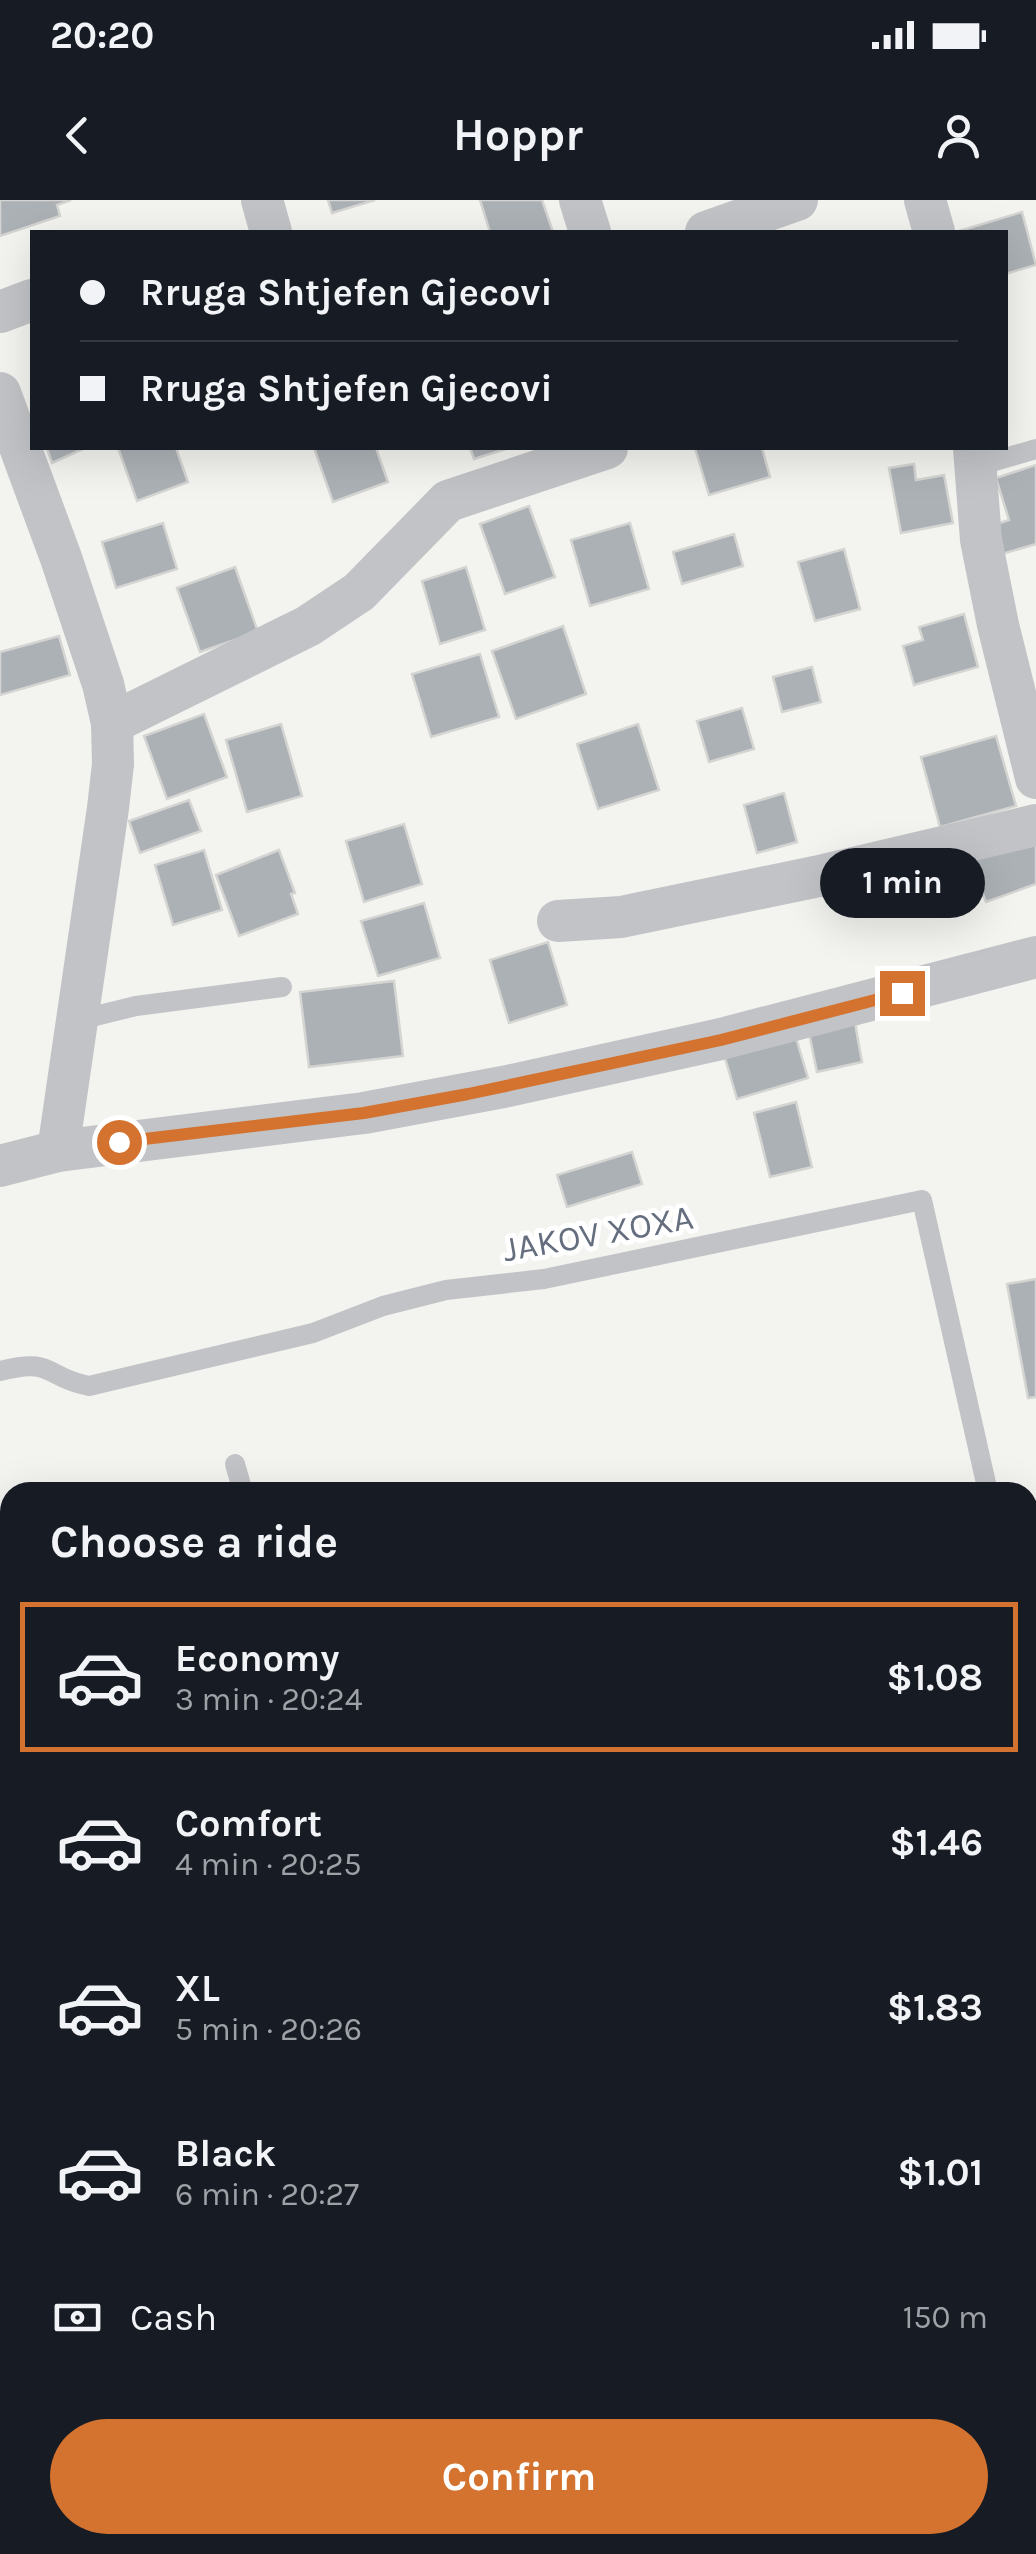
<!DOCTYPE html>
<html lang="en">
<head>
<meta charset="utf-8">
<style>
  :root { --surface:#171b24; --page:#20242c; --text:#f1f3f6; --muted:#9ea1a6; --line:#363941; --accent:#d4732f }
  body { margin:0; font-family:Karla,sans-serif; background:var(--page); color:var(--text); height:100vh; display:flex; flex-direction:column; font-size:38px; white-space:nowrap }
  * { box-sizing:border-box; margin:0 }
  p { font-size:32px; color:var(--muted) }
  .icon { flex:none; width:55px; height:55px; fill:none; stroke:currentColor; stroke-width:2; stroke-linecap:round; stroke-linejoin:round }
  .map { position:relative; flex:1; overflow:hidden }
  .sheet { position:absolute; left:0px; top:1282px; width:1038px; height:1072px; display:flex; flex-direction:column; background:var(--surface); border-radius:30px 30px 0 0; box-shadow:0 10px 40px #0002 }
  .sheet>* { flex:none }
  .top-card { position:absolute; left:30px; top:30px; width:978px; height:220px; border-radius:0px; box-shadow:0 10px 40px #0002; display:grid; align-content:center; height:220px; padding:0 50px; background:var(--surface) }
  .end { position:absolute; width:45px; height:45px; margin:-22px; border:12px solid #d4732f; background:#fff; box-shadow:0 0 0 5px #fff }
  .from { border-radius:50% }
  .bubble { position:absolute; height:70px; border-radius:35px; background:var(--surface); box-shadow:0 10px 40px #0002; font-size:32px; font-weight:700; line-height:70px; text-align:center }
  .top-card b { display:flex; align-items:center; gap:35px; height:95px; font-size:38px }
  .top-card b+b { border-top:2px solid var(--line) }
  .top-card i { width:25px; height:25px; background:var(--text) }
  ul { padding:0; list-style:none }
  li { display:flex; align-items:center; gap:30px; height:150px; margin:0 20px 15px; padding:0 30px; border:5px solid transparent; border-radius:0px }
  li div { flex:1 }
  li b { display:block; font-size:38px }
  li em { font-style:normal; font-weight:700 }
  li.current { border-color:var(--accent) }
  li>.icon { width:90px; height:90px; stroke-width:1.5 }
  h2 { padding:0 50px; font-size:45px; line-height:120px }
  .pay { display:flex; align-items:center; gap:25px; height:110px; padding:0 50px; font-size:38px }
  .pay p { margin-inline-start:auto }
  .primary-button { display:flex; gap:20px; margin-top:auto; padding:20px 50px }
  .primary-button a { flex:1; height:115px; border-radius:60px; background:var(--accent); color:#fff; font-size:40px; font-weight:700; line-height:115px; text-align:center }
  .status { display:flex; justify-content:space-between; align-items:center; height:70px; padding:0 50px; background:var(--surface); direction:ltr }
  .status svg { height:28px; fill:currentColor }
  header { display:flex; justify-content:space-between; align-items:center; height:130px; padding:0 50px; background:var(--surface); font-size:45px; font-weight:700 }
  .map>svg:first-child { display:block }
</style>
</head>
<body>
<div class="status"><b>20:20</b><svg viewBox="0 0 49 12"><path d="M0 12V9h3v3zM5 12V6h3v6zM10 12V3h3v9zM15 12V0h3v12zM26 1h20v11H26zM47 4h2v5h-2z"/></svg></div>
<header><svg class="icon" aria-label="back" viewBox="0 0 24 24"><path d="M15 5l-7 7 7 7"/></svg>Hoppr<svg class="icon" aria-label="person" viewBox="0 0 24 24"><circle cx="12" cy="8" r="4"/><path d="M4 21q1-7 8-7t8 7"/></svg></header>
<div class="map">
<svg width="1036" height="2354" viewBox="0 0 1036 2354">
  <rect width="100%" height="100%" fill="#f3f3ef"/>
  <g fill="#acb1b6" stroke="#d4d4d2" stroke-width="2.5">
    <polygon points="0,0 71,0 57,5 60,16 0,36"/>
    <polygon points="328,0 375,0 332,13"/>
    <polygon points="480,0 542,0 553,32 490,32"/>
    <polygon points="1022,12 1036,65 1005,74 1005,32 956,32"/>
    <polygon points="50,248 85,248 52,263 47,249"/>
    <polygon points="118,248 176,248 188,282 137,301"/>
    <polygon points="314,248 376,248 388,282 333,302"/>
    <polygon points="470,248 509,248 474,259"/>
    <polygon points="695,248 762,248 770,277 709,295"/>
    <polygon points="914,264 916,280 944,275 953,323 901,333 889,268"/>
    <polygon points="1036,265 1036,344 1002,354 993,325 1009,320 996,278"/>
    <polygon points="529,306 555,377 505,394 480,324"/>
    <polygon points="163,323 177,369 116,388 102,342"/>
    <polygon points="630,323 649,389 590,406 571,340"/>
    <polygon points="734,334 743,366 682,384 673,352"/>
    <polygon points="844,349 860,409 815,421 798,362"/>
    <polygon points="235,367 258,432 200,452 177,388"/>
    <polygon points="466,367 485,430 440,444 422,381"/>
    <polygon points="964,414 978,467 914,485 903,446 923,440 919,427"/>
    <polygon points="563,426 586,494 516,519 492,451"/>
    <polygon points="59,436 70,475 0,495 0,452"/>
    <polygon points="480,454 499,517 431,537 412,474"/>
    <polygon points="812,467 821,502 782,512 773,477"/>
    <polygon points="742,508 754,549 709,562 697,521"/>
    <polygon points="204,514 227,577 167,599 144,536"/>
    <polygon points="281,524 302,596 247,612 226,540"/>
    <polygon points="638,524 659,590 598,609 577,544"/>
    <polygon points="996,536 1016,606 940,627 921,557"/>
    <polygon points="784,593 797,642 757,653 744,605"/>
    <polygon points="189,600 201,631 140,653 129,621"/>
    <polygon points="404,624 422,684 364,702 346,641"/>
    <polygon points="1036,640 1036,684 986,702 969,657"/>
    <polygon points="204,650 222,710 173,725 155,665"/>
    <polygon points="279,650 295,693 291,694 298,714 239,736 216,675"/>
    <polygon points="424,703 440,758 378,776 361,721"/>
    <polygon points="548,742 567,805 509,823 490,760"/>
    <polygon points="394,781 403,856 309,867 300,792"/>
    <polygon points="855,823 862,862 817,872 809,833"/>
    <polygon points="794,831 808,878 737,899 723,851"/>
    <polygon points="796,902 812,967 770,977 754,913"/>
    <polygon points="632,952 642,984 567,1007 557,975"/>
    <polygon points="1036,1079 1036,1197 1028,1198 1007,1084"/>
  </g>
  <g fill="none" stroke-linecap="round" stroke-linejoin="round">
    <g stroke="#b3b6bb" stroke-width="58">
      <polyline id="secondary" points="944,2345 948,2354"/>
    </g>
    <g stroke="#b4b6ba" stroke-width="58">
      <g id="primary">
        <polyline points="1028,1786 1036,1784"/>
        <polyline points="1028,1846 1036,1844"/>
        <polyline points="0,2011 10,2009"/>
        <polyline points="0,2076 10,2072"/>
      </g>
    </g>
    <g stroke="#c1c3c7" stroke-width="20">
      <polyline points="974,267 1036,249"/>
      <polyline points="79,820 136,806 282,787"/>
      <path d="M0 1171C55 1157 43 1177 89 1186L313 1133 383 1106 446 1090 544 1079 922 1000 988 1292"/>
      <polyline points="235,1264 243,1292"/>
      <polyline points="1028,1471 1036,1509"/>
      <polyline points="1028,1685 1036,1683"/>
      <polyline points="0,1909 10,1907"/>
      <polyline points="554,2345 558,2354"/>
    </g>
    <g stroke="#c1c3c7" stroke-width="42">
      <polyline points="262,0 271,32"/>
      <polyline points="580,0 590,32"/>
      <polyline points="925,0 934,32"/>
      <polyline points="706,32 797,0"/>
      <polyline points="0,112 32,100"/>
      <polyline points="0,193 61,358 103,484 112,523 113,564 108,608 58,951"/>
      <polyline points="974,248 981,340 998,425 1036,578"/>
      <polyline points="112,523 308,426 359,392 448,301 607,248"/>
      <polyline points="558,721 621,717 824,675 1036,625"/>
      <polyline points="0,966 58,951 364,913 503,887 721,839 1036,757"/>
    </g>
    <use href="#secondary" stroke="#fff" stroke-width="55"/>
    <use href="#primary" stroke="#fff" stroke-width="55"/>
  </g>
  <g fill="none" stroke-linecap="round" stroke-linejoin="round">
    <polyline stroke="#d4732f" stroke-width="12" points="119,942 364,913 468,894 721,840 902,793"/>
  </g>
  <g text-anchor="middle" stroke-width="10" stroke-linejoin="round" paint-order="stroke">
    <g font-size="35" fill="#656e7e" stroke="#fff">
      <text transform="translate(598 1033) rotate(-10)" y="12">JAKOV XOXA</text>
    </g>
  </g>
</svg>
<i class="end from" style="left:119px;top:942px"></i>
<i class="end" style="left:902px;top:793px"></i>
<div class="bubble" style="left:820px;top:648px;width:165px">1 min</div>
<div class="top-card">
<b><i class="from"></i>Rruga Shtjefen Gjecovi</b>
<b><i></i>Rruga Shtjefen Gjecovi</b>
</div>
<section class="sheet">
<h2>Choose a ride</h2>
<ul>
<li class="current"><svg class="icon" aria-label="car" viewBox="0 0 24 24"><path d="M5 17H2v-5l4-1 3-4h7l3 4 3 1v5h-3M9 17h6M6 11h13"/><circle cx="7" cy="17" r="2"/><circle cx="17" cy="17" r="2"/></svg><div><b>Economy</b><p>3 min · 20:24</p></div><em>$1.08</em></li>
<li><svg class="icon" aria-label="car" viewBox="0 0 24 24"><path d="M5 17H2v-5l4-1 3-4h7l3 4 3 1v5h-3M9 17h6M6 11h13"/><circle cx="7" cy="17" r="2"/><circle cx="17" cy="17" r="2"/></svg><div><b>Comfort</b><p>4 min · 20:25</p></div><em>$1.46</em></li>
<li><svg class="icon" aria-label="car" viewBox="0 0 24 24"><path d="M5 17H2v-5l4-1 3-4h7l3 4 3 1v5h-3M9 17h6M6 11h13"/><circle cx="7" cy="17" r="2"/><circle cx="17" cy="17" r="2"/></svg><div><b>XL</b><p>5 min · 20:26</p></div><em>$1.83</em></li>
<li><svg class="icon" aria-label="car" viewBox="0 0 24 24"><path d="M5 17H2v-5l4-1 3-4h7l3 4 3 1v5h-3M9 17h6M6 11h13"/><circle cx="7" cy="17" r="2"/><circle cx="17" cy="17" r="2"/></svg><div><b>Black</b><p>6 min · 20:27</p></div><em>$1.01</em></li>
</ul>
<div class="pay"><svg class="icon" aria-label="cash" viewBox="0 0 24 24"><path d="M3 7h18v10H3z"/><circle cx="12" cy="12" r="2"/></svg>Cash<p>150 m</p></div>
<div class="primary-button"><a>Confirm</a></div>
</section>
</div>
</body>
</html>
